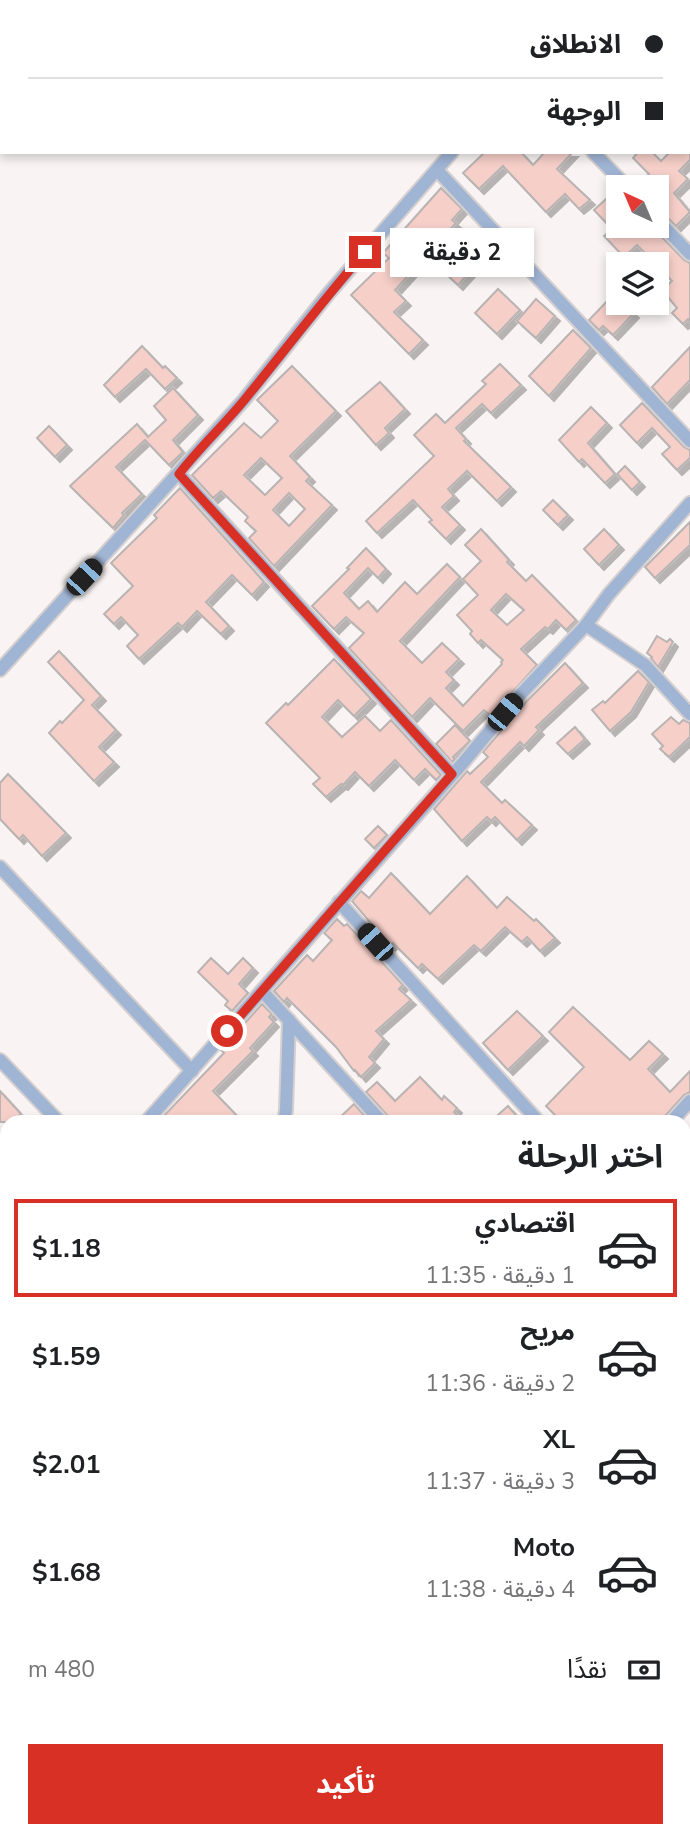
<!DOCTYPE html>
<html lang="ar">
<head>
<meta charset="utf-8">
<style>
  :root { --surface:#fff; --page:#f6f6f6; --text:#202124; --muted:#757577; --line:#e0e0e0; --accent:#d93025 }
  body { margin:0; font-family:"Nunito Sans","Noto Sans Arabic",sans-serif; background:var(--page); color:var(--text); direction:rtl; height:100vh; display:flex; flex-direction:column; font-size:26px; white-space:nowrap }
  * { box-sizing:border-box; margin:0 }
  p { font-size:23px; color:var(--muted) }
  .icon { flex:none; width:38px; height:38px; fill:none; stroke:currentColor; stroke-width:2; stroke-linecap:round; stroke-linejoin:round }
  .map { position:relative; flex:1; overflow:hidden; direction:ltr }
  .side { position:absolute; left:0px; top:1115px; width:691px; height:723px; display:flex; flex-direction:column; background:var(--surface); border-radius:21px 21px 0 0; box-shadow:0 4px 10px #0003; direction:rtl }
  .side>* { flex:none }
  .guide { position:absolute; left:0px; top:0px; width:691px; height:154px; box-shadow:0 4px 10px #0003; direction:rtl; display:grid; align-content:center; height:154px; padding:0 28px; background:var(--surface) }
  .needle { width:46px; rotate:316deg }
  .controls { position:absolute; left:606px; top:175px; display:grid; gap:14px }
  .controls a { display:grid; place-items:center; width:63px; height:63px; border-radius:0px; background:var(--surface); box-shadow:0 4px 10px #0003; font-size:35px }
  .end { position:absolute; width:32px; height:32px; margin:-16px; border:9px solid #d93025; background:#fff; box-shadow:0 0 0 4px #fff }
  .from { border-radius:50% }
  .bubble { position:absolute; height:49px; border-radius:0px; background:var(--surface); box-shadow:0 4px 10px #0003; font-size:23px; font-weight:700; line-height:49px; text-align:center; direction:rtl }
  .car { position:absolute; width:21px; height:42px; margin:-21px -10px; border-radius:9px; box-shadow:0 0 5px 2px #0007; background:linear-gradient(#222 24%,#8ab4d8 0 40%,#222 0 76%,#8ab4d8 0 86%,#222 0) }
  .guide b { display:flex; align-items:center; gap:24px; height:66px; font-size:26px }
  .guide b+b { border-top:2px solid var(--line) }
  .guide i { width:18px; height:18px; background:var(--text) }
  ul { padding:0; list-style:none }
  li { display:flex; align-items:center; gap:21px; height:98px; margin:0 14px 10px; padding:0 14px; border:4px solid transparent; border-radius:0px }
  li div { flex:1 }
  li b { display:block; font-size:26px }
  li em { font-style:normal; font-weight:700 }
  li.on { border-color:var(--accent) }
  li>.icon { width:63px; height:63px; stroke-width:1.5 }
  h2 { padding:0 28px; font-size:32px; line-height:84px }
  .pay { display:flex; align-items:center; gap:18px; height:77px; padding:0 28px; font-size:26px }
  .pay p { margin-inline-start:auto }
  .cta { display:flex; gap:14px; margin-top:auto; padding:14px 28px }
  .cta a { flex:1; height:80px; border-radius:0px; background:var(--accent); color:#fff; font-size:28px; font-weight:700; line-height:80px; text-align:center }
  .map>svg:first-child { display:block }
</style>
</head>
<body>
<div class="map">
<svg width="690" height="1836" viewBox="0 0 690 1836">
  <defs>
    <filter id="shadow"><feDropShadow dx="5" dy="5" stdDeviation="0" flood-color="#0004"/></filter>
  </defs>
  <rect width="100%" height="100%" fill="#f9f4f3"/>
  <g fill="#f6cfc9" stroke="#b9b4b3" stroke-width="2" fill-rule="evenodd" filter="url(#shadow)">
    <polygon points="485,152 521,152 533,165 545,152 573,152 557,169 590,200 579,209 565,194 546,212 503,166 479,189 463,173"/>
    <polygon points="638,152 652,152 661,161 670,152 690,152 690,160 679,171 688,179 674,193 690,212 676,226 662,212 656,209 656,187 636,187 649,174 633,158"/>
    <polygon points="441,188 462,209 452,220 456,223 395,290 406,301 394,312 423,340 409,354 351,295 389,258 383,253"/>
    <polygon points="617,189 618,226 651,226 684,260 690,263 690,322 688,319 683,324 672,313 677,308 662,290 672,281 656,264 637,245 624,257 604,236 612,229 594,210"/>
    <polygon points="479,232 494,245 458,285 443,271"/>
    <polygon points="498,289 520,310 497,334 475,313"/>
    <polygon points="614,294 618,298 618,303 623,303 634,313 613,335 603,326 599,330 589,320"/>
    <polygon points="536,299 555,316 536,338 517,321"/>
    <polygon points="573,330 591,348 549,396 529,376"/>
    <polygon points="142,346 163,368 165,366 177,378 165,389 146,369 115,397 104,385"/>
    <polygon points="690,347 690,380 667,404 652,387"/>
    <polygon points="500,364 521,385 491,413 482,404 456,428 466,439 464,441 511,487 497,501 467,471 448,489 454,496 442,507 460,525 446,539 429,522 432,520 413,500 377,533 366,521 434,456 414,435 436,414 445,423 486,384 482,381"/>
    <path d="M292 366 336 411 290 456 310 477 306 481 332 505 274 566 249 538 256 531 245 521 248 517 221 491 213 498 192 475 244 423 261 438 278 421 257 400ZM261 458 282 478 265 495 244 475ZM289 493 305 509 289 526 273 510Z"/>
    <polygon points="380,382 405,409 385,428 389,433 376,445 346,411"/>
    <polygon points="173,388 198,415 173,440 183,452 169,465 145,440 116,467 142,494 122,513 124,515 113,528 70,486 137,424 148,437 166,420 154,406"/>
    <polygon points="642,403 684,447 690,450 690,458 677,470 662,454 670,447 652,428 637,443 620,425"/>
    <polygon points="591,407 607,423 588,443 615,474 605,483 582,459 579,462 559,440"/>
    <polygon points="49,426 67,445 55,457 37,438"/>
    <polygon points="625,466 640,482 632,490 617,474"/>
    <polygon points="180,488 264,582 252,595 232,575 206,602 229,626 221,634 197,611 182,627 178,623 139,659 127,646 138,635 121,617 114,624 104,614 133,586 111,563 157,518 154,515"/>
    <polygon points="553,500 568,515 558,525 543,510"/>
    <polygon points="690,522 690,545 655,578 645,567"/>
    <path d="M481 529 509 560 507 562 526 581 532 575 576 620 566 630 556 620 548 629 545 627 521 649 537 665 491 716 484 710 463 731 430 698 412 717 349 648 364 633 346 617 334 629 312 606 349 569 347 568 366 548 386 569 378 578 368 568 344 593 359 609 368 601 377 612 405 582 417 594 447 564 460 577 400 641 422 663 442 643 459 659 446 672 454 680 446 688 463 706 502 664 501 662 503 660 481 640 478 643 470 634 472 631 457 615 478 595 463 579 481 561 465 545ZM506 594 524 610 507 625 491 610Z"/>
    <polygon points="604,529 619,545 599,565 584,549"/>
    <polygon points="657,636 667,642 670,639 673,642 658,667 651,658 652,657 647,653"/>
    <polygon points="59,651 101,696 92,705 116,730 99,747 114,762 94,781 49,733 60,721 62,723 84,700 48,662"/>
    <polygon points="334,659 371,699 354,716 338,700 322,717 342,737 365,716 380,731 391,720 441,775 436,780 425,769 414,780 395,760 369,786 355,772 343,785 341,784 326,797 313,784 320,778 266,723 286,703 288,705"/>
    <polygon points="565,663 583,683 536,727 539,730 524,746 520,742 481,782 502,803 505,800 532,825 517,840 495,817 491,821 487,817 462,841 434,809 467,771 470,774 488,757 483,752 527,701"/>
    <polygon points="638,671 649,682 631,712 610,731 592,710 603,701 605,703"/>
    <polygon points="671,717 679,724 683,720 690,723 690,737 669,757 660,749 663,746 652,734"/>
    <polygon points="455,725 470,741 453,757 455,759 452,762 436,744"/>
    <polygon points="575,727 585,739 568,754 557,743"/>
    <polygon points="8,774 66,833 42,856 23,835 19,839 0,819 0,783"/>
    <polygon points="378,826 387,835 374,848 365,839"/>
    <polygon points="391,873 430,914 467,876 497,908 507,897 534,921 536,919 555,938 540,951 527,937 522,942 505,927 481,951 474,945 438,979 422,964 418,968 393,943 390,946 352,901 361,891 369,898"/>
    <polygon points="337,919 344,926 347,924 403,985 399,989 411,1000 376,1031 384,1039 369,1057 375,1063 361,1077 355,1070 354,1071 336,1047 287,998 284,1002 274,991 307,955 313,961 332,940 324,933"/>
    <polygon points="211,958 228,974 243,958 253,968 239,984 248,993 232,1011 225,1005 228,1001 198,972"/>
    <polygon points="262,1004 272,1014 269,1017 274,1022 250,1048 253,1051 213,1091 243,1122 158,1122 224,1053 221,1050"/>
    <polygon points="573,1007 630,1060 649,1041 663,1054 648,1069 670,1092 690,1071 690,1092 684,1095 665,1116 662,1122 562,1122 546,1106 584,1067 549,1032"/>
    <polygon points="517,1011 543,1036 508,1070 483,1043"/>
    <polygon points="420,1077 442,1100 444,1096 457,1108 454,1112 465,1122 391,1122 388,1116 366,1092 377,1082 395,1101"/>
    <polygon points="0,1091 21,1114 12,1122 0,1122"/>
    <polygon points="354,1104 370,1122 335,1122"/>
    <polygon points="508,1106 522,1122 490,1122"/>
  </g>
  <g fill="none" stroke-linecap="round" stroke-linejoin="round">
    <g stroke="#d5d0cf" stroke-width="16">
      <g id="street">
        <polyline points="588,0 590,2"/>
        <polyline points="690,111 690,112"/>
        <polyline points="593,152 627,187"/>
        <polyline points="437,170 690,441"/>
        <polyline points="656,218 690,254"/>
        <polyline points="179,474 452,774"/>
        <polyline points="586,625 645,665 690,714"/>
        <polyline points="0,670 244,400 329,293 452,152"/>
        <polyline points="0,867 192,1071"/>
        <polyline points="339,902 539,1122"/>
        <polyline points="262,991 382,1122"/>
        <polyline points="0,1060 59,1122"/>
        <polyline points="146,1122 462,764 520,695 586,625 609,594 690,503"/>
        <polyline points="284,1122 286,1110 289,1020"/>
        <polyline points="671,1122 690,1101"/>
        <polyline points="0,1250 7,1257"/>
        <polyline points="0,1607 7,1600"/>
        <polyline points="0,1720 7,1713"/>
        <polyline points="54,1836 58,1830"/>
      </g>
    </g>
    <use href="#street" stroke="#a0b4d4" stroke-width="12"/>
  </g>
  <g fill="none" stroke-linecap="round" stroke-linejoin="round">
    <path stroke="#d93025" stroke-width="9" d="M227 1031 452 774 179 474C200 447 225 424 246 398 286 349 324 299 365 252"/>
  </g>
</svg>
<div class="controls">
<a><svg class="needle" viewBox="-14 -14 28 28"><path d="M0-13l5 13h-10z" fill="#e53935"/><path d="M0 13l5-13h-10z" fill="#757577"/></svg></a>
<a><svg class="icon" aria-label="layers" viewBox="0 0 24 24"><path d="M12 4l9 5-9 5-9-5zM3 14l9 5 9-5"/></svg></a>
</div>
<i class="end from" style="left:227px;top:1031px"></i>
<i class="end" style="left:365px;top:252px"></i>
<div class="bubble" style="left:390px;top:228px;width:144px">2 دقيقة</div>
<i class="car" style="left:84px;top:577px;rotate:43deg"></i>
<i class="car" style="left:505px;top:712px;rotate:40deg"></i>
<i class="car" style="left:375px;top:942px;rotate:318deg"></i>
<div class="guide">
<b><i class="from"></i>الانطلاق</b>
<b><i></i>الوجهة</b>
</div>
<section class="side">
<h2>اختر الرحلة</h2>
<ul>
<li class="on"><svg class="icon" aria-label="car" viewBox="0 0 24 24"><path d="M5 17H2v-5l4-1 3-4h7l3 4 3 1v5h-3M9 17h6M6 11h13"/><circle cx="7" cy="17" r="2"/><circle cx="17" cy="17" r="2"/></svg><div><b>اقتصادي</b><p>1 دقيقة · 11:35</p></div><em>$1.18</em></li>
<li><svg class="icon" aria-label="car" viewBox="0 0 24 24"><path d="M5 17H2v-5l4-1 3-4h7l3 4 3 1v5h-3M9 17h6M6 11h13"/><circle cx="7" cy="17" r="2"/><circle cx="17" cy="17" r="2"/></svg><div><b>مريح</b><p>2 دقيقة · 11:36</p></div><em>$1.59</em></li>
<li><svg class="icon" aria-label="car" viewBox="0 0 24 24"><path d="M5 17H2v-5l4-1 3-4h7l3 4 3 1v5h-3M9 17h6M6 11h13"/><circle cx="7" cy="17" r="2"/><circle cx="17" cy="17" r="2"/></svg><div><b>XL</b><p>3 دقيقة · 11:37</p></div><em>$2.01</em></li>
<li><svg class="icon" aria-label="car" viewBox="0 0 24 24"><path d="M5 17H2v-5l4-1 3-4h7l3 4 3 1v5h-3M9 17h6M6 11h13"/><circle cx="7" cy="17" r="2"/><circle cx="17" cy="17" r="2"/></svg><div><b>Moto</b><p>4 دقيقة · 11:38</p></div><em>$1.68</em></li>
</ul>
<div class="pay"><svg class="icon" aria-label="cash" viewBox="0 0 24 24"><path d="M3 7h18v10H3z"/><circle cx="12" cy="12" r="2"/></svg>نقدًا<p>480 m</p></div>
<div class="cta"><a>تأكيد</a></div>
</section>
</div>
</body>
</html>
